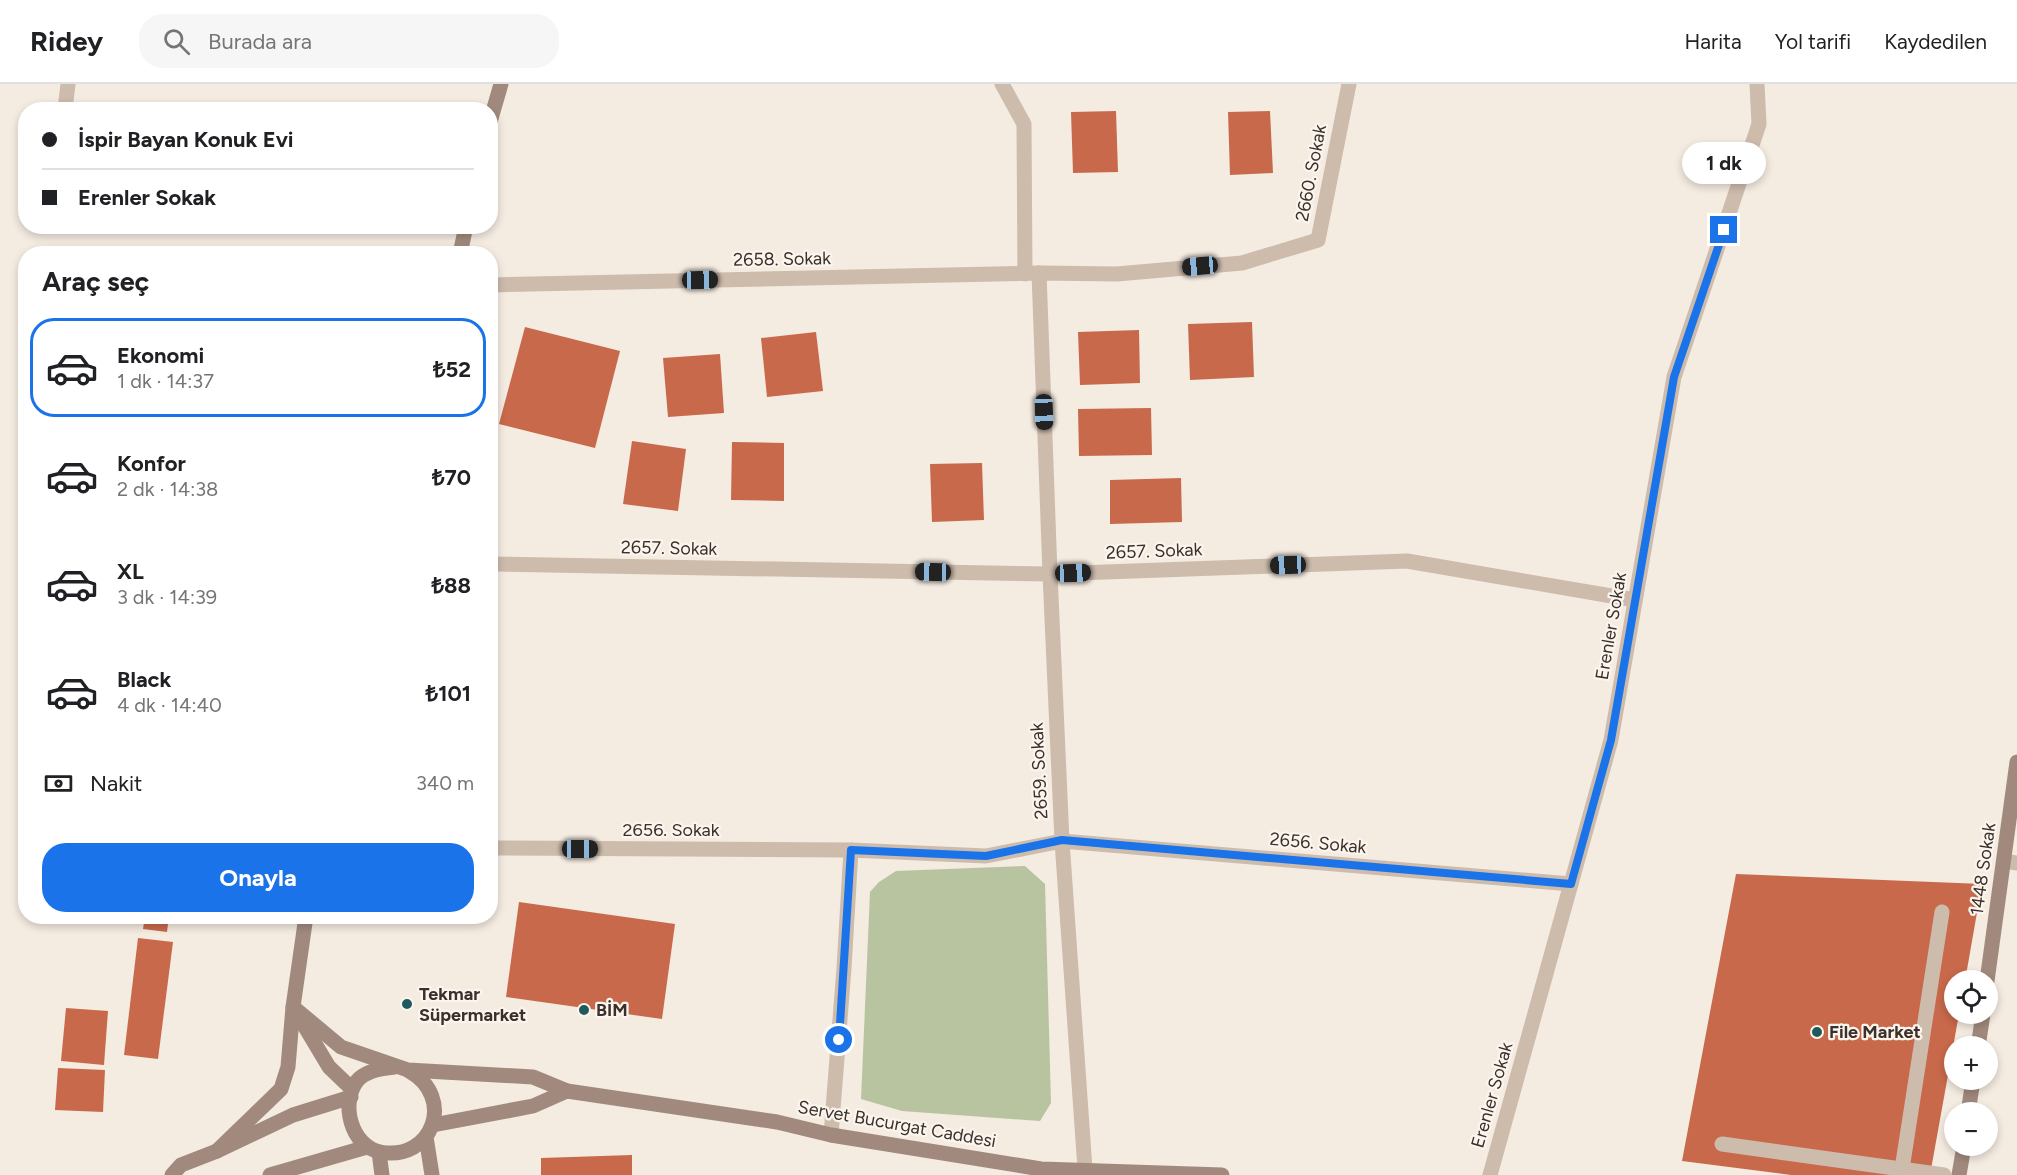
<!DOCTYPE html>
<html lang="tr">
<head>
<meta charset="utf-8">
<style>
  :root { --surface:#fff; --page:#f6f6f6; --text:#202124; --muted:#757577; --line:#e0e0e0; --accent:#1a73e8 }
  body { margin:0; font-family:Figtree,sans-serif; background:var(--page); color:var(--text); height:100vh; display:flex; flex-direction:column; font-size:22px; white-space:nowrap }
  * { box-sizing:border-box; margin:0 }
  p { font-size:20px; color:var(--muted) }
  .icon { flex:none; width:33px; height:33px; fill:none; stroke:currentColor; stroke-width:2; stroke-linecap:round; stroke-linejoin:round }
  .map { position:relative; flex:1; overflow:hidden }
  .drawer { position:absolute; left:18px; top:162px; width:480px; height:678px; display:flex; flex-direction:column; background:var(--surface); border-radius:24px; box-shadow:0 3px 9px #0003 }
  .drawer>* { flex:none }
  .guide { position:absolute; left:18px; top:18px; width:480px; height:132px; border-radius:24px; box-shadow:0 3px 9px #0003; display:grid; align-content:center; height:132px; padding:0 24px; background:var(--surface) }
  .tools { position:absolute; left:1944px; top:886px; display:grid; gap:12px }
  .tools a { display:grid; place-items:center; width:54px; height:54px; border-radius:50%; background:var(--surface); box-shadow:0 3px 9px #0003; font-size:30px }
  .end { position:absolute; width:27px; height:27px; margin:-14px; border:8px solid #1a73e8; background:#fff; box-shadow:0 0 0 3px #fff }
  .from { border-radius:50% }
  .bubble { position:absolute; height:42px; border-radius:21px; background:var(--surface); box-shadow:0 3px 9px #0003; font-size:20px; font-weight:700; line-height:42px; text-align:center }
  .car { position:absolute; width:18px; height:36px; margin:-18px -9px; border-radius:8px; box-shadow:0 0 4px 2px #0007; background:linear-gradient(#222 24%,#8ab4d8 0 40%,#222 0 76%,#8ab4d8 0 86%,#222 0) }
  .guide b { display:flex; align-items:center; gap:21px; height:57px; font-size:22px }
  .guide b+b { border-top:2px solid var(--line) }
  .guide i { width:15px; height:15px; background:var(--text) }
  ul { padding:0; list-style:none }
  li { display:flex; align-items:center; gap:18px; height:99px; margin:0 12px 9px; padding:0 12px; border:3px solid transparent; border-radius:24px }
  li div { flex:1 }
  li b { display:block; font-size:22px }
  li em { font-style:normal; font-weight:700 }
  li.on { border-color:var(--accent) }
  li>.icon { width:54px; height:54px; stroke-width:1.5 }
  h2 { padding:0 24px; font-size:27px; line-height:72px }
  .pay { display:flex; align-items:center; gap:15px; height:66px; padding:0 24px; font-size:22px }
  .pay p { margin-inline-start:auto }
  .action { display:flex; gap:12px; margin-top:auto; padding:12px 24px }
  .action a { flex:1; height:69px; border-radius:24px; background:var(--accent); color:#fff; font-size:24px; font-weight:700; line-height:69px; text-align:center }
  header { display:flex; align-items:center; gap:36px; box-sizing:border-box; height:84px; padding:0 30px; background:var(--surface); border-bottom:2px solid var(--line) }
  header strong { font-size:28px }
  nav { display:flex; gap:33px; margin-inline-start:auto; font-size:21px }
  .search { width:420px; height:54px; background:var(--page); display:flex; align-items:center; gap:15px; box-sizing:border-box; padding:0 21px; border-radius:24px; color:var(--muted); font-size:22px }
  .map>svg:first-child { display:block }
</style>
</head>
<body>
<header>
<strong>Ridey</strong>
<div class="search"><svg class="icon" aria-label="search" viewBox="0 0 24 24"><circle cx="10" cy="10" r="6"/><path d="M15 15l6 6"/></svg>Burada ara</div>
<nav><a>Harita</a><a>Yol tarifi</a><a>Kaydedilen</a></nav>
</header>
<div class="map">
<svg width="2017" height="1091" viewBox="0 0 2017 1091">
  <rect width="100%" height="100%" fill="#f4ebe1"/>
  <polygon fill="#b8c4a0" points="1025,782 1045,800 1051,1019 1040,1037 902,1027 861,1015 870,808 879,798 896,787"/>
  <g fill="#c8694b">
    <polygon points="1116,27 1118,88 1073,89 1071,28"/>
    <polygon points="1270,27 1273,89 1230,91 1228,28"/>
    <polygon points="1252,238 1254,293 1190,296 1188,240"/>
    <polygon points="525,243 620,267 595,364 499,340"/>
    <polygon points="1139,246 1140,299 1080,301 1078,248"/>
    <polygon points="816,248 823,307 767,313 761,254"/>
    <polygon points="720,270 724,329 668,333 663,274"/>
    <polygon points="1151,324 1152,371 1079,372 1078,325"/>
    <polygon points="632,357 686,365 678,427 623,420"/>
    <polygon points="732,358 784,359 784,417 731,416"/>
    <polygon points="982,379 984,436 932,438 930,380"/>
    <polygon points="1181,394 1182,438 1110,440 1110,396"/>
    <polygon points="1736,790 1982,800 1965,897 1954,897 1954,930 1959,930 1930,1091 1791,1091 1682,1077"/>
    <polygon points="519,818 675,840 662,935 506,913"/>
    <polygon points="145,832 169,832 167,848 143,845"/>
    <polygon points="138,854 173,858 158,975 124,971"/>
    <polygon points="66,924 108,927 104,981 61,977"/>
    <polygon points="58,984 105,986 103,1028 55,1026"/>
    <polygon points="632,1071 632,1091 541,1091 541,1074"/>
  </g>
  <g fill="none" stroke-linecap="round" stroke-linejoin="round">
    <g stroke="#cdbbac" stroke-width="15">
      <polyline points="1722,1060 1944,1091"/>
      <polyline points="1902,1085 1942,828"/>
    </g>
    <g stroke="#cdbbac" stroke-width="15">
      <polyline points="1002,0 1024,40 1025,190"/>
      <polyline points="65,26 68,0"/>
      <polyline points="490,201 1039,189 1117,190 1242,179 1318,156 1349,0"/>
      <polyline points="490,480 1050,490 1407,477 1635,516"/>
      <polyline points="490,764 851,766"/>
      <polyline points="2004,777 2017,779"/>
      <polyline points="831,1051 844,884 851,766 986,772 1062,757 1050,490 1039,189"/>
      <polyline points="1085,1085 1062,757 1571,800"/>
      <polyline points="1490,1091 1611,656 1674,293 1759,40 1757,0"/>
    </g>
    <g stroke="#a18a7d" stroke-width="15">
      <polyline points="490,38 501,0"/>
      <polyline points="460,170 466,142"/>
      <polyline points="1987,897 2017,678"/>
      <polyline points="293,923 341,963 408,986 533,993 567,1007 777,1038 831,1051 1041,1085 1222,1091"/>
      <polyline points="299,933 329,983 352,1005"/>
      <polyline points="1978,963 1983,930"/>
      <path d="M395 983C383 984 365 987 357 997 340 1019 351 1062 380 1068 433 1078 456 1013 409 987"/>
      <polyline points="1968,1029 1973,996"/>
      <polyline points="433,1041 533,1022 567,1007"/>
      <polyline points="426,1053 432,1091"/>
      <polyline points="217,1067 281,1005 288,983 293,923 306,832"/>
      <polyline points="379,1068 382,1091"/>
      <polyline points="172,1091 181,1081 217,1067 293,1031 351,1013"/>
      <polyline points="270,1091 367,1063"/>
      <polyline points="1959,1091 1964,1062"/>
    </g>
  </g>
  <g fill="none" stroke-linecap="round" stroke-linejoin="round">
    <polyline stroke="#1a73e8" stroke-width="8" points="839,956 851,766 986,772 1062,756 1571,800 1611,656 1674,293 1724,146"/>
  </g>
  <g fill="#1f5a5e" stroke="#fbf5ee" stroke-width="2">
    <circle cx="407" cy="920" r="6"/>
    <circle cx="584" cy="926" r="6"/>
    <circle cx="1817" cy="948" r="6"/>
  </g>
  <g text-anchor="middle" stroke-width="4.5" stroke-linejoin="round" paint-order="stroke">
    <g font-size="18" fill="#3b302b" stroke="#fbf5ee">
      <text transform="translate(1311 89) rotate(-79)" y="6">2660. Sokak</text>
      <text transform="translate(782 175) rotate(-1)" y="6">2658. Sokak</text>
      <text transform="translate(669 464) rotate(1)" y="6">2657. Sokak</text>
      <text transform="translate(1154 467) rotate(-2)" y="6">2657. Sokak</text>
      <text transform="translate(1611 542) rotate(-80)" y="6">Erenler Sokak</text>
      <text transform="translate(1039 687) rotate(-93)" y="6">2659. Sokak</text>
      <text x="671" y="752">2656. Sokak</text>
      <text transform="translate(1318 759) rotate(5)" y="6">2656. Sokak</text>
      <text transform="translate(1983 785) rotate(-82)" y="6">1448 Sokak</text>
      <text transform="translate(1492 1011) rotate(-74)" y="6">Erenler Sokak</text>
      <text transform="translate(897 1040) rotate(10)" y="6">Servet Bucurgat Caddesi</text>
    </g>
    <g font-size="18" font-weight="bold" fill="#3b302b" stroke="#fbf5ee" text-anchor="start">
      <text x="419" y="916">Tekmar<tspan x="419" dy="21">Süpermarket</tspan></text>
      <text x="596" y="932">BİM</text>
      <text x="1829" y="954">File Market</text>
    </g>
  </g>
</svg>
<div class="tools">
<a><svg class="icon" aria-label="locate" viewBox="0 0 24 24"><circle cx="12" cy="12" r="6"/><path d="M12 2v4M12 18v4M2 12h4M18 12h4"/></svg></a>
<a>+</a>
<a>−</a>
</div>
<i class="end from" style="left:839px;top:956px"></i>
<i class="end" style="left:1724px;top:146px"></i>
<div class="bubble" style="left:1682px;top:58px;width:84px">1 dk</div>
<i class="car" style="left:1200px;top:182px;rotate:265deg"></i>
<i class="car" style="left:700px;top:196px;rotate:89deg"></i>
<i class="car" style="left:1044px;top:328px;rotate:178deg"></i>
<i class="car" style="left:1288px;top:481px;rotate:268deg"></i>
<i class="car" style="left:933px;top:488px;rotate:271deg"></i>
<i class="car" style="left:1073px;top:489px;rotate:88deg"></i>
<i class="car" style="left:580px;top:765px;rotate:90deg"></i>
<div class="guide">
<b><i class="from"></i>İspir Bayan Konuk Evi</b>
<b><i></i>Erenler Sokak</b>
</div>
<section class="drawer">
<h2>Araç seç</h2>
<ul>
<li class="on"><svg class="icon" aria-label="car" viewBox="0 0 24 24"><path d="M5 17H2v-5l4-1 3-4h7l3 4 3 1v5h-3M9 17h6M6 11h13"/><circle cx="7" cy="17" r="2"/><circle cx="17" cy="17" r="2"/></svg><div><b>Ekonomi</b><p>1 dk · 14:37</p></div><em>₺52</em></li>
<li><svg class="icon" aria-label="car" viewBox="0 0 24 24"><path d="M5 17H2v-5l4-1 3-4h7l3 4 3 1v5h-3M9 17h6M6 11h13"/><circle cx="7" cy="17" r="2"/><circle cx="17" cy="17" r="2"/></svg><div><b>Konfor</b><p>2 dk · 14:38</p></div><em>₺70</em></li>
<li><svg class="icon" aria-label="car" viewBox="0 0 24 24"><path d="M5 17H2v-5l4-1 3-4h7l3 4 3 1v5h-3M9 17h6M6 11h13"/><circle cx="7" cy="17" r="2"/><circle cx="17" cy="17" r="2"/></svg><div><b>XL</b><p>3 dk · 14:39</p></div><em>₺88</em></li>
<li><svg class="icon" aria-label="car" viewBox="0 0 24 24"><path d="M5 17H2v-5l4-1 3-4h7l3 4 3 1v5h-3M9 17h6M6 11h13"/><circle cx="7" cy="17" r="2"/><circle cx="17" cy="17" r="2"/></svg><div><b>Black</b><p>4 dk · 14:40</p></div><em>₺101</em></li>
</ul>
<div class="pay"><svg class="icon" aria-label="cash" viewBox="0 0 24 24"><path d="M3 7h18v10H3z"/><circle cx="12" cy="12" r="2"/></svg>Nakit<p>340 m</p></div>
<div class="action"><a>Onayla</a></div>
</section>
</div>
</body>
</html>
